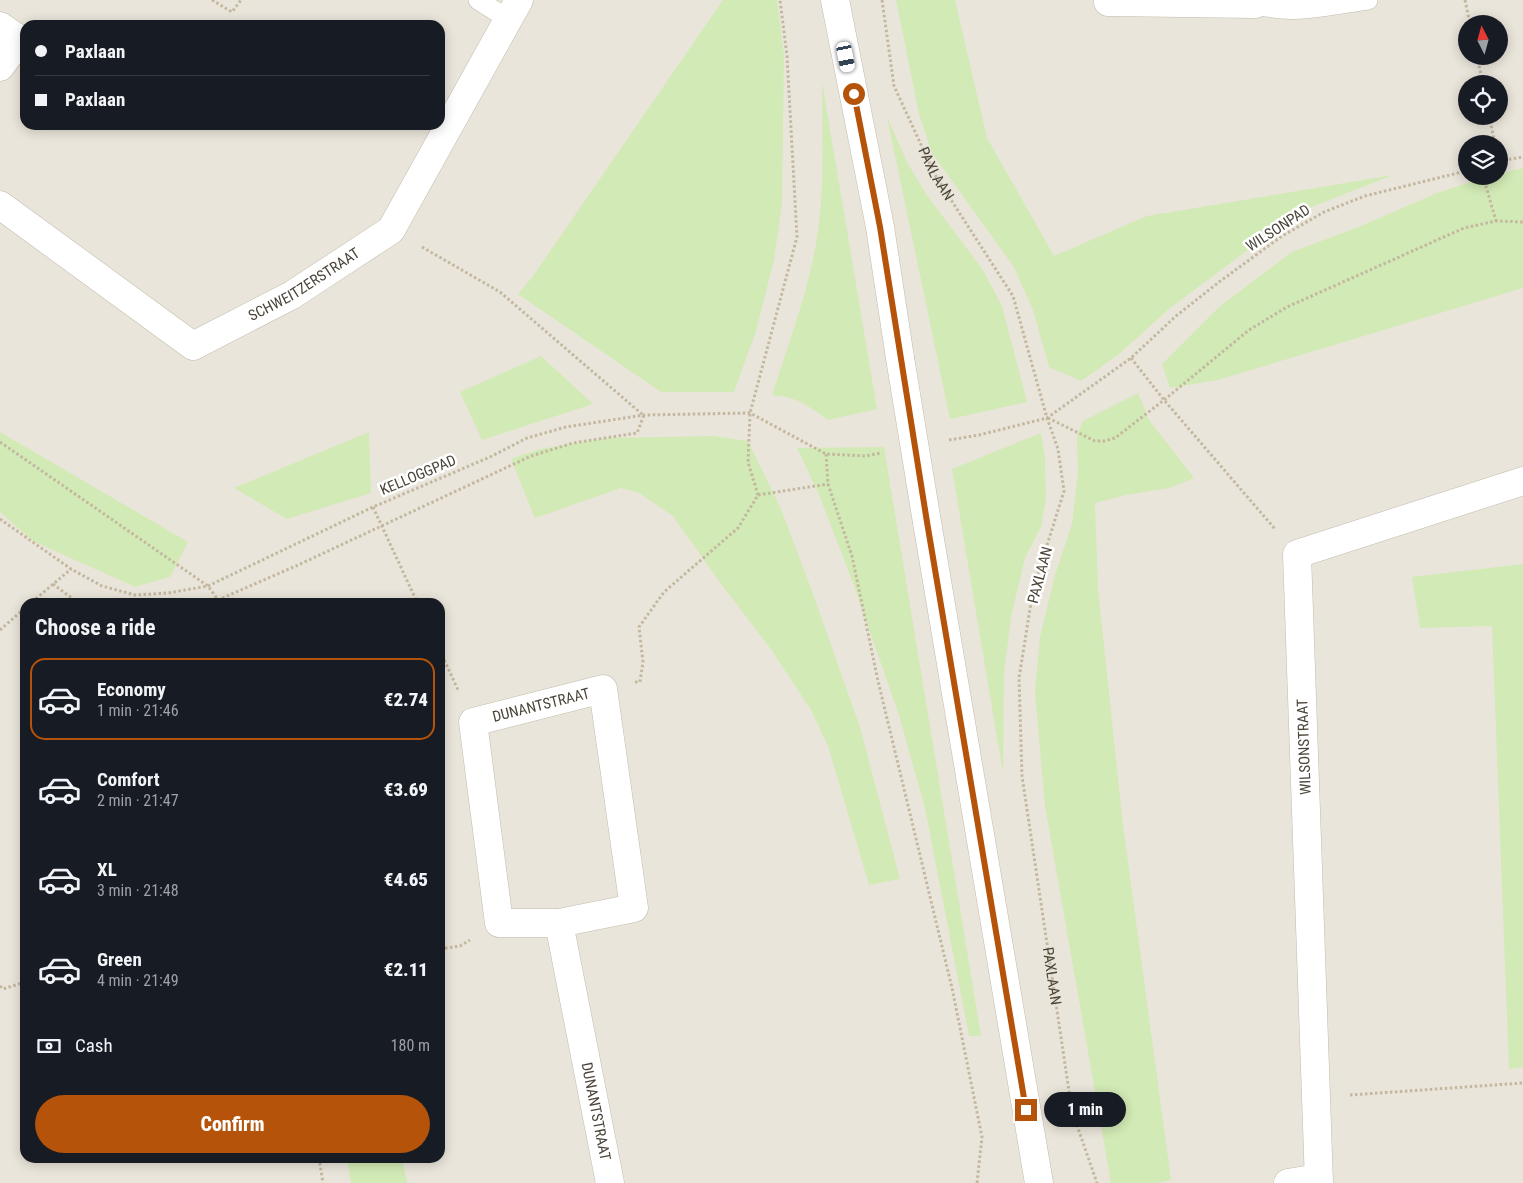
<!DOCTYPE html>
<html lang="en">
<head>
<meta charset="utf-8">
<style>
  :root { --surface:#171b24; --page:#242831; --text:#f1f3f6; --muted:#9ea1a6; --line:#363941; --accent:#b45309 }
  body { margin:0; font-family:"Roboto Condensed",sans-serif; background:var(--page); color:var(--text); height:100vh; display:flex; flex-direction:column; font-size:19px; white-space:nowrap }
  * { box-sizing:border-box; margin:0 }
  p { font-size:16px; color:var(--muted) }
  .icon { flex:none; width:28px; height:28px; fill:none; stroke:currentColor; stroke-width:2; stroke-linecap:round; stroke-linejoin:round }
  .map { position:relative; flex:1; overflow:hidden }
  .sheet { position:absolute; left:20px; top:598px; width:425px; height:565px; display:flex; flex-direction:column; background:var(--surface); border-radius:15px; box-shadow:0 2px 12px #0003 }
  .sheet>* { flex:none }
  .hud { position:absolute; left:20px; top:20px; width:425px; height:110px; border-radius:15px; box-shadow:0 2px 12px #0003; display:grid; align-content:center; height:110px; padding:0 15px; background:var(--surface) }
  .needle { width:32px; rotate:354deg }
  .tools { position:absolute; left:1458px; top:15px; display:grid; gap:10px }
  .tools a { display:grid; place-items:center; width:50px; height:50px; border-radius:50%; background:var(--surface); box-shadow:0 2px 12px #0003; font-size:25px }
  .end { position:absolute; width:22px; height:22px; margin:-11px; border:6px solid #b45309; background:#fff; box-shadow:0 0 0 2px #fff }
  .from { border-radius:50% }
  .bubble { position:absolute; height:35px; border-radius:18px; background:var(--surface); box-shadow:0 2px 12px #0003; font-size:16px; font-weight:800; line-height:35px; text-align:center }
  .car { position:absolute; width:15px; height:30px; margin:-15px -8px; border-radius:6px; box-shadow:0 0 4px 1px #0007; background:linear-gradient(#fff 24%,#345 0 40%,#fff 0 76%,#345 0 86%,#fff 0) }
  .hud b { display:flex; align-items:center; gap:18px; height:48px; font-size:19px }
  .hud b+b { border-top:1px solid var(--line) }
  .hud i { width:12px; height:12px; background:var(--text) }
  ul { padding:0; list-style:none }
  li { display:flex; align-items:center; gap:15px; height:82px; margin:0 10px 8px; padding:0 5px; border:2px solid transparent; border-radius:15px }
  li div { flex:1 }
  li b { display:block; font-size:19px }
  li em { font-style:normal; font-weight:800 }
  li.selected { border-color:var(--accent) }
  li>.icon { width:45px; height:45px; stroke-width:1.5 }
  h2 { padding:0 15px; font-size:22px; line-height:60px }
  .pay { display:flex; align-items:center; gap:12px; height:55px; padding:0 15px; font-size:19px }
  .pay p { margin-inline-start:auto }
  .primary-button { display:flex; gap:10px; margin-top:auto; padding:10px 15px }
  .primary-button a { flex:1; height:58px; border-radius:30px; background:var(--accent); color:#fff; font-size:20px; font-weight:800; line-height:58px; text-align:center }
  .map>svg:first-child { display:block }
</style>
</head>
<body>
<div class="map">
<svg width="1523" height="1183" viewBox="0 0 1523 1183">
  <rect width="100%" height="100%" fill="#f6f3ec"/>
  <path fill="#eae5da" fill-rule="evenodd" d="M0 0H1523V1183H0ZM1466 24H1499V56H1466ZM25 25H440V125H25ZM1466 84H1499V116H1466ZM1466 144H1499V176H1466ZM25 602H440V1158H25Z"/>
  <g fill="#d2eab5">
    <polygon points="723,0 777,0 784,55 782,204 774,260 756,331 734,392 661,392 518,294 533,276"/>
    <polygon points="896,0 955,0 987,138 1054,256 1147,216 1393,175 1299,212 1170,308 1118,355 1081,381 1049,367 1033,310 1014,267 932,153 919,114"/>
    <path d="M822 82 877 409 828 420C807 405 798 397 772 395 788 345 809 290 817 238 825 187 822 134 822 82Z"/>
    <polygon points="887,117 908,164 926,194 983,270 1002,306 1027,402 950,419"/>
    <polygon points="1523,168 1523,288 1218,380 1170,388 1162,364 1219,307 1292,252 1361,226 1437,193 1489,176 1499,176 1499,174"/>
    <polygon points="541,356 593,404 482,440 460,392"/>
    <polygon points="1138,393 1149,420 1194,478 1169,488 1126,495 1095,503 1098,589 1123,825 1171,1180 1156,1183 1111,1183 1045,806 1035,692 1040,637 1055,575 1072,524 1078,472 1077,434 1083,421"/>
    <polygon points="0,432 188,542 170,577 135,587 33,541 0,512"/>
    <polygon points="369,432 371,493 287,519 234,488"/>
    <polygon points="1041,433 1045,458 1046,498 1041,527 1025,558 1011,617 1004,673 1003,773 952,469"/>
    <polygon points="713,436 748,441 781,509 813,594 860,727 900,879 869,885 828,746 811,710 773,652 719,581 673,516 639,493 621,488 535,518 511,459 540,449 608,438"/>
    <polygon points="884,447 981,1036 969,1036 925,808 899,715 852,580 818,492 797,448"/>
    <polygon points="1523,564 1523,1067 1509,1069 1492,626 1420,628 1412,577"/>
    <polygon points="347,1158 402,1158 407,1183 351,1183"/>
  </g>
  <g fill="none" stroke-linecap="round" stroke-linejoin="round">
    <g stroke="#c2bbae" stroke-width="20">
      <g id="service">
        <polyline points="478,0 508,19"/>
        <path d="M1255 4C1291 16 1331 5 1368 0"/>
      </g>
    </g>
    <g stroke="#c2bbae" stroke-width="29">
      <g id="minor">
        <polyline points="1108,0 1108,2 1255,4"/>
        <polyline points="0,26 20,40 0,67"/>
        <path id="s2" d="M0 205 193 346 292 295 391 230 519 0"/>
        <polygon points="603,689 634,908 559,923 499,923 473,722"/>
        <path id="s3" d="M559 923 610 1183"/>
        <polyline points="1288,1183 1318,1178"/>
        <polyline points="1319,1183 1297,554 1523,481"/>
      </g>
    </g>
    <g stroke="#c2bbae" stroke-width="29">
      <g id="tertiary">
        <polyline points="835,0 880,227 900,358"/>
        <polyline points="927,522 1039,1183"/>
      </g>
    </g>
    <g stroke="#c4b79f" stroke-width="3" stroke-dasharray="2.5 2.5" stroke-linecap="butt">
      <polyline points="212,0 232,12 241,0"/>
      <path id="s1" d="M882 0 894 86 935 175 1013 296 1047 418 1058 449 1064 491 1033 590 1019 678 1022 776 1072 1111 1097 1183"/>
      <polyline points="1465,0 1470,24"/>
      <polyline points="1477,56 1483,84"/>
      <polyline points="1489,116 1495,144"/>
      <polyline points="1499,161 1523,157"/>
      <polyline points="1483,176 1496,221"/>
      <polyline points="422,247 500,292 643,415"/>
      <polyline points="1131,358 1164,400 1275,529"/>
      <polyline points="1048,418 1095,441 1104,441 1115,438 1164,400 1249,330 1287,307 1464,228 1496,221 1523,222"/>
      <polyline points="949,440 979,435 1047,418 1131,358 1176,316 1219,282 1282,236 1324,212 1365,196 1466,171"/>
      <polyline points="0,442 208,586 218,600"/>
      <polyline points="826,454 828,484 852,556 878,681 952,988 982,1137 977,1183"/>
      <polyline points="758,495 748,462 750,413 797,237 787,56 780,0"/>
      <polyline points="373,507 417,602"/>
      <polyline points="0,519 71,569 102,586 135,595 168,593 208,586 373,507 490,457 527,438 566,427 644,415 750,413 826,454 866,456 881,453"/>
      <polyline points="53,584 77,602"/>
      <polyline points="32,602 71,569"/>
      <polyline points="213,602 296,566 531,456 573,443 637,433 644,415"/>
      <polyline points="0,630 25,608"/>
      <polyline points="440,651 459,692"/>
      <polyline points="635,682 640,682 643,662 639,627 664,592 738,528 758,495 828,484"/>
      <polyline points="440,949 460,946 470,940"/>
      <polyline points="0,986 3,989 25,982"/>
      <polyline points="1350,1095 1523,1083"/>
      <polyline points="319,1158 323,1183"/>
    </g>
    <use href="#service" stroke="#fff" stroke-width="19"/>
    <use href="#minor" stroke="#fff" stroke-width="28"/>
    <use href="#tertiary" stroke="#fff" stroke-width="28"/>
    <g stroke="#c2bbae" stroke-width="29" stroke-linecap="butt">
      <polyline id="tertiary-bridge" points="900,358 927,522"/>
    </g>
    <use href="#tertiary-bridge" stroke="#fff" stroke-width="28"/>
  </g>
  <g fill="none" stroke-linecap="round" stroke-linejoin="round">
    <polyline stroke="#b45309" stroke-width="6" points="854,94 880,227 927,522 1026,1110"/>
  </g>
  <g text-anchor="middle" stroke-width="5" stroke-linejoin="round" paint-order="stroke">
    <g font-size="15" fill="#4b4439" stroke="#fff">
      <text dy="5" stroke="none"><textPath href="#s1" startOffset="184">PAXLAAN</textPath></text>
      <text transform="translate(1278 228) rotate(-33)" y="5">WILSONPAD</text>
      <text dy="5" stroke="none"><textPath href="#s2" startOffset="366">SCHWEITZERSTRAAT</textPath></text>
      <text transform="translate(418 475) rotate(-23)" y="5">KELLOGGPAD</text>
      <text transform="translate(1040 575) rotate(-75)" y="5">PAXLAAN</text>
      <text transform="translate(541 705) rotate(-14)" y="5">DUNANTSTRAAT</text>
      <text transform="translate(1304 747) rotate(-92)" y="5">WILSONSTRAAT</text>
      <text dy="5" stroke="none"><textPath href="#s1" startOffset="1024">PAXLAAN</textPath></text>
      <text dy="5" stroke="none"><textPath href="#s3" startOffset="192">DUNANTSTRAAT</textPath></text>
    </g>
  </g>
</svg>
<div class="tools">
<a><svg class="needle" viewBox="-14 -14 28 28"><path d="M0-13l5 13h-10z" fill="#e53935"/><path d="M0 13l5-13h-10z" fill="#9ea1a6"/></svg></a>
<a><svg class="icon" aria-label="locate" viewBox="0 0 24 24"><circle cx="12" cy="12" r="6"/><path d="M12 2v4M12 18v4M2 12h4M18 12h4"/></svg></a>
<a><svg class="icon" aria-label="layers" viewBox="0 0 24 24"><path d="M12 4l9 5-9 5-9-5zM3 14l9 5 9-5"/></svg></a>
</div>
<i class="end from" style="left:854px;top:94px"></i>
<i class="end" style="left:1026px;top:1110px"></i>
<div class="bubble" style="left:1044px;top:1092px;width:82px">1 min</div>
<i class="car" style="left:846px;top:57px;rotate:169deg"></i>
<div class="hud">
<b><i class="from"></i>Paxlaan</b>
<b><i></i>Paxlaan</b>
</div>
<section class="sheet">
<h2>Choose a ride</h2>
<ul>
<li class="selected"><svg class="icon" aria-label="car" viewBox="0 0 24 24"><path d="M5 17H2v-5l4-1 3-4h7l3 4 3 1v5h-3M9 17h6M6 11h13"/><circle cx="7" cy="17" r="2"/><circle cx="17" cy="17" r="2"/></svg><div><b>Economy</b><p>1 min · 21:46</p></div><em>€2.74</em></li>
<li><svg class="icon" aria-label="car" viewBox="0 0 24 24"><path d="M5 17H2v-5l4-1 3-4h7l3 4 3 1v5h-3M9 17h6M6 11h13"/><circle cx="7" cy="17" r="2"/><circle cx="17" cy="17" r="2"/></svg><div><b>Comfort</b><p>2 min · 21:47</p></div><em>€3.69</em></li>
<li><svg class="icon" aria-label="car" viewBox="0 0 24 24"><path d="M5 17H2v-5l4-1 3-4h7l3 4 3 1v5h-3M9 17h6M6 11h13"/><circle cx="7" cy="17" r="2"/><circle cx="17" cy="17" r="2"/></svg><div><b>XL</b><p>3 min · 21:48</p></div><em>€4.65</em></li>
<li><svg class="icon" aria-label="car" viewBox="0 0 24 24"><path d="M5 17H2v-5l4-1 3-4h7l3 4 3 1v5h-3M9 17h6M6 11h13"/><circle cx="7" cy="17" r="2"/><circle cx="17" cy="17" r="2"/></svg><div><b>Green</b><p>4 min · 21:49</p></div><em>€2.11</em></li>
</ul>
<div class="pay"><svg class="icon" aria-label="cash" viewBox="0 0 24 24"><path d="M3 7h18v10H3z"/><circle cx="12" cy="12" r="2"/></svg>Cash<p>180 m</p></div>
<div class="primary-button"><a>Confirm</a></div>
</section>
</div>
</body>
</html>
